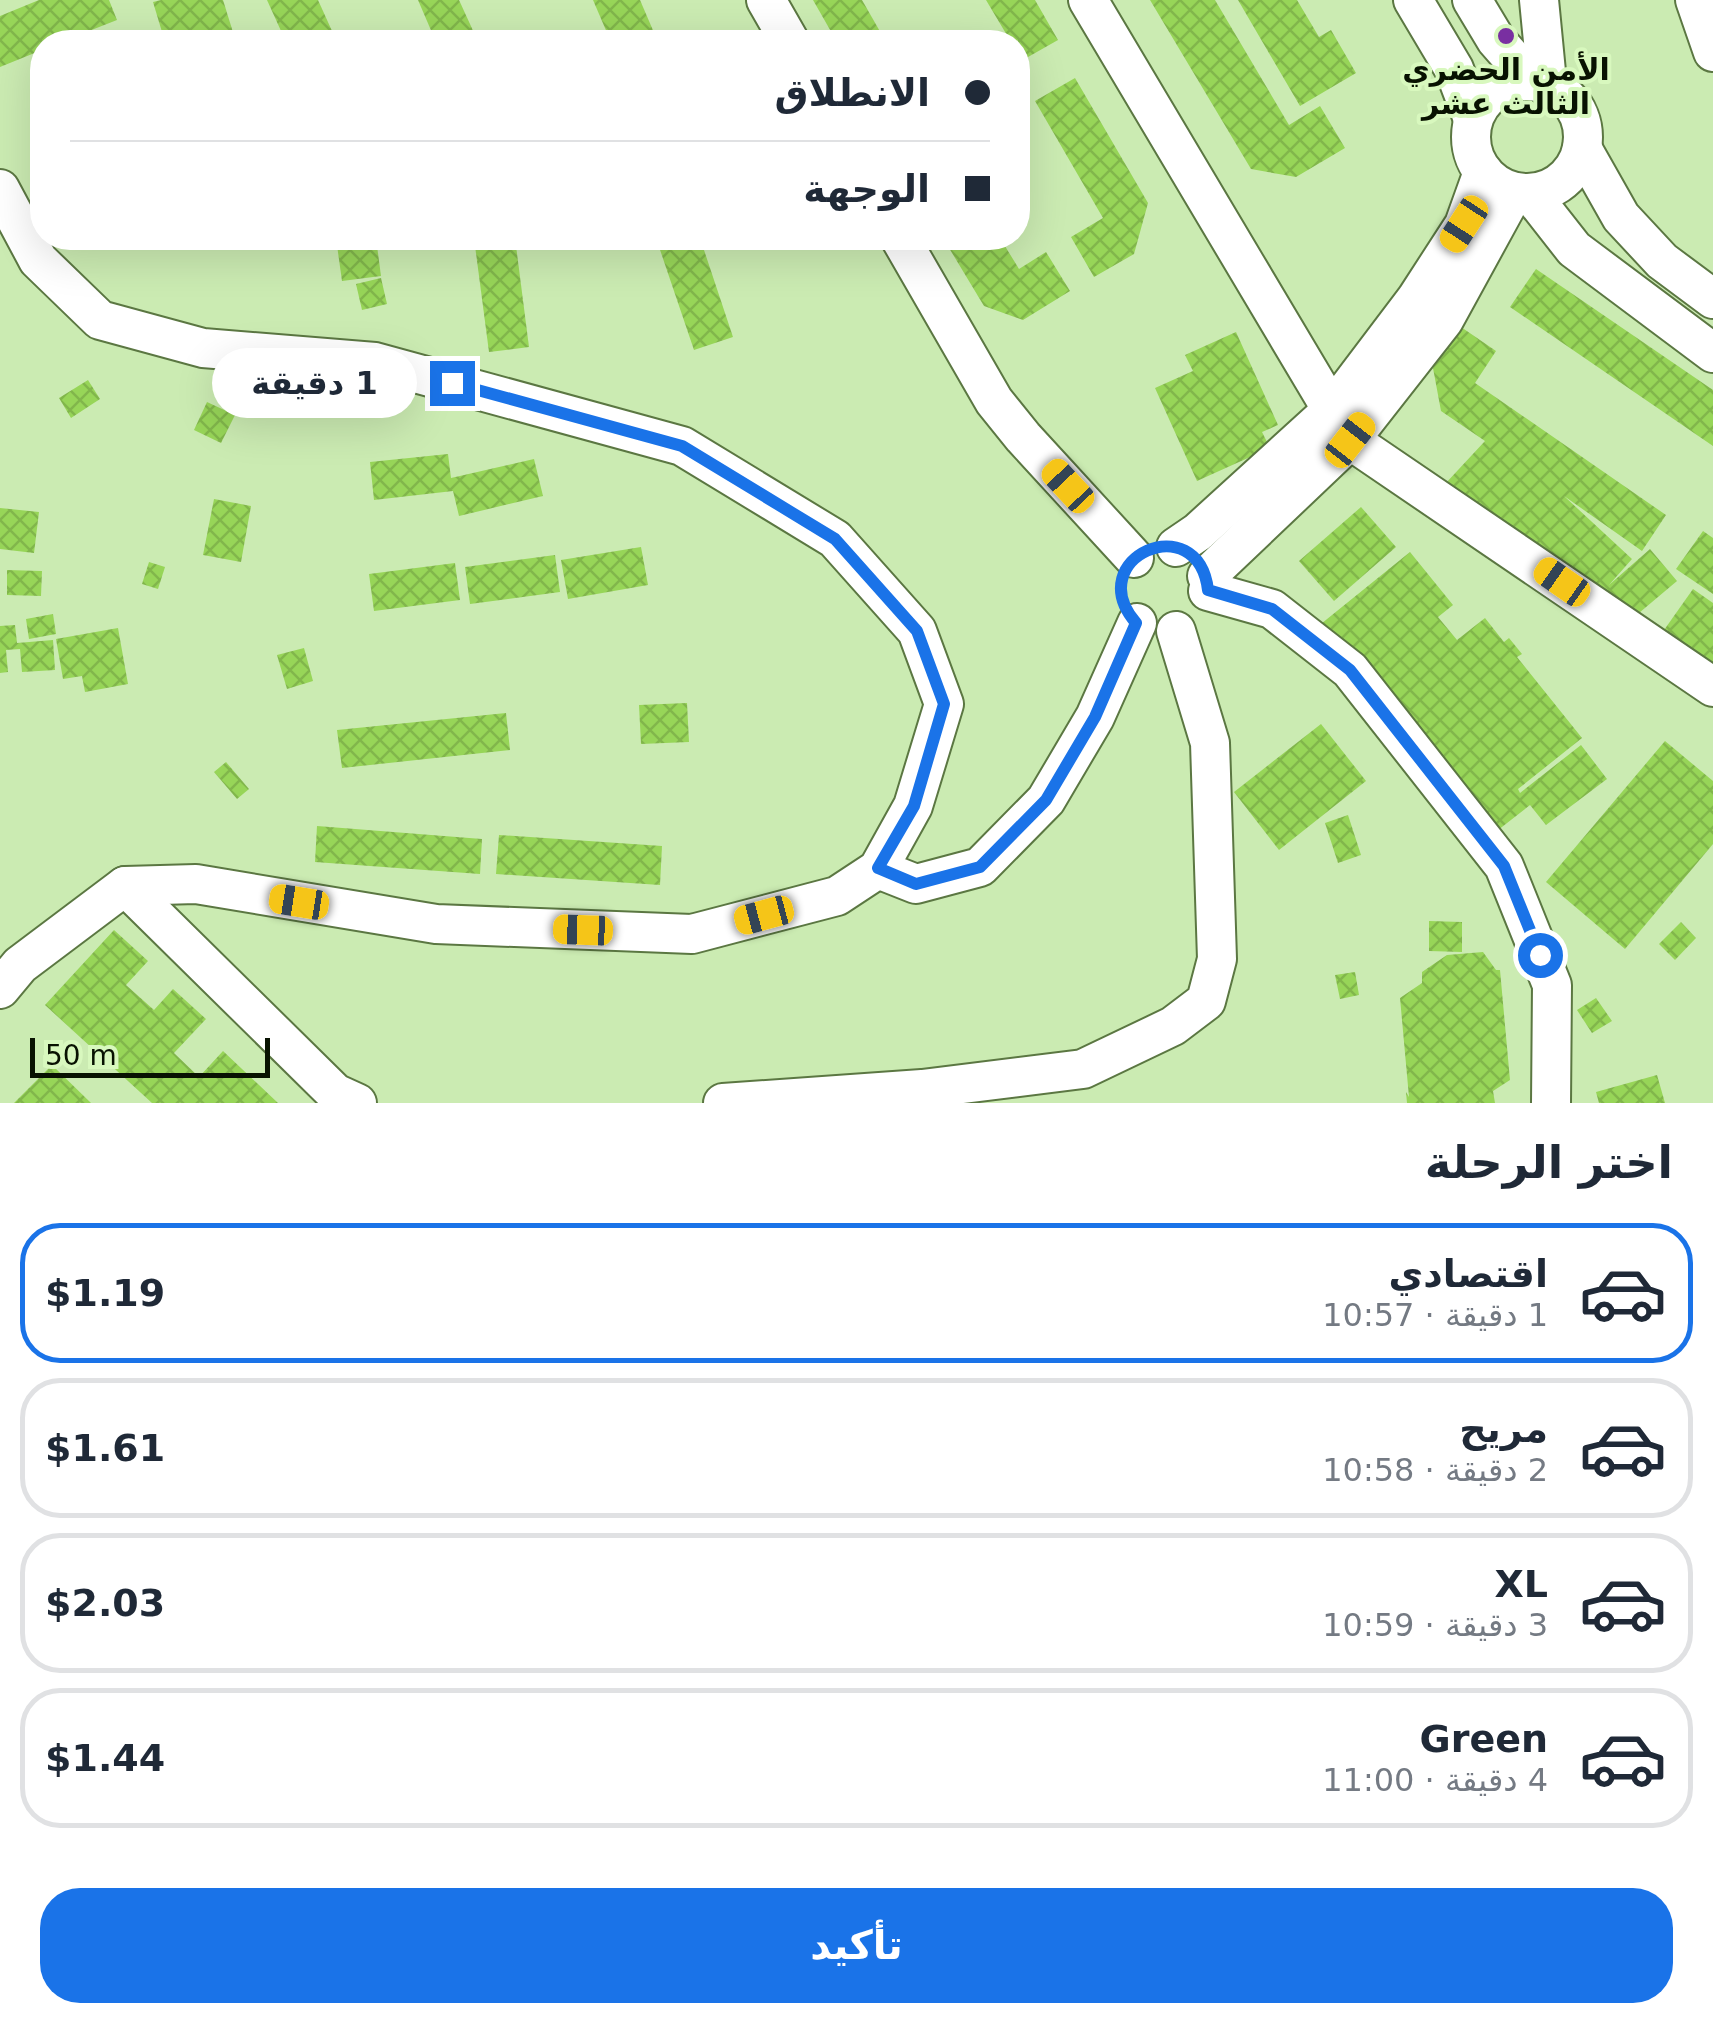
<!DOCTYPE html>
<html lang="ar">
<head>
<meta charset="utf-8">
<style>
  :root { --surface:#fff; --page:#f2f2f3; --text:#1f2937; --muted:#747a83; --line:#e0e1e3; --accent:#1a73e8 }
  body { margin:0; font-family:"DejaVu Sans","Noto Naskh Arabic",sans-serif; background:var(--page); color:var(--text); direction:rtl; height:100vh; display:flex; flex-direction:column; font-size:38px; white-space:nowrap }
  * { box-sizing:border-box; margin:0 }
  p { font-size:32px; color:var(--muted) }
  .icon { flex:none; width:55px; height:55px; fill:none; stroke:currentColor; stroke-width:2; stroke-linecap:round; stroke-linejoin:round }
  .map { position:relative; height:1103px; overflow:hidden; direction:ltr }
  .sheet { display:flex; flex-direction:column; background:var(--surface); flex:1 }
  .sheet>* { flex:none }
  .banner { position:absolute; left:30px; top:30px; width:1000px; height:220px; border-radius:40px; box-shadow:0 10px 40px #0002; direction:rtl; display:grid; align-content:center; height:220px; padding:0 40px; background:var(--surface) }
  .scale { position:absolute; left:30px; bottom:25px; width:240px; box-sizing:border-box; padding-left:10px; border:5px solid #081201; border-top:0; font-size:28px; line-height:35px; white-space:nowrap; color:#081201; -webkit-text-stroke:8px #d8f8be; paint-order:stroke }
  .end { position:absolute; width:45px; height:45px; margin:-22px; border:12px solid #1a73e8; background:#fff; box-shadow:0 0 0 5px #fff }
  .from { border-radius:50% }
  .bubble { position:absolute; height:70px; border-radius:35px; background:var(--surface); box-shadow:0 10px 40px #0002; font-size:32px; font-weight:800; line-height:70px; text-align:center; direction:rtl }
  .car { position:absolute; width:30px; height:60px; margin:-30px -15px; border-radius:12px; box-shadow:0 0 8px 2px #0007; background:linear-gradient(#f5c518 24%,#345 0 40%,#f5c518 0 76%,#345 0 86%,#f5c518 0) }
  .banner b { display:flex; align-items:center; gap:35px; height:95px; font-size:38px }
  .banner b+b { border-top:2px solid var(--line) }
  .banner i { width:25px; height:25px; background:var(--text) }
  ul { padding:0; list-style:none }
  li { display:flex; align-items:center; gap:30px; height:140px; margin:0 20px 15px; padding:0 20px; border:5px solid var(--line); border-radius:40px }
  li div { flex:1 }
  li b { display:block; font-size:38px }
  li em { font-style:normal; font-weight:800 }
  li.selected { border-color:var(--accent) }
  li>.icon { width:90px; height:90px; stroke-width:1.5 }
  h2 { padding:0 40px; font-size:45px; line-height:120px }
  .button { display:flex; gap:20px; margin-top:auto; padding:20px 40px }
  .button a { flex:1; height:115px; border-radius:40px; background:var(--accent); color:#fff; font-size:40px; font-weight:800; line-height:115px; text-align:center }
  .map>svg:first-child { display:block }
</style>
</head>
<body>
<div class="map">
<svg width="1713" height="1103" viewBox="0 0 1713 1103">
  <defs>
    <pattern id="building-cross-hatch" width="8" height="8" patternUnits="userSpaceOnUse" patternTransform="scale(2.5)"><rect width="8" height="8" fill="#97d558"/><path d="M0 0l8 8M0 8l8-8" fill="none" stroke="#81b64b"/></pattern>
  </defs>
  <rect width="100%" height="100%" fill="#cbebb2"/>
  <g fill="url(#building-cross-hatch)">
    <polygon points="39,0 109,0 117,20 61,42 42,42 42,50 0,67 0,16"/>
    <polygon points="161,0 223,0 236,42 165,42 153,2"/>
    <polygon points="267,0 318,0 337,42 286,42"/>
    <polygon points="418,0 459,0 475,35 457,42 436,42"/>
    <polygon points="593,0 640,0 655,35 637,42 611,42"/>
    <polygon points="813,0 862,0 886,42 837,42"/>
    <polygon points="986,0 1035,0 1058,40 1021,61 1018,42 1011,42"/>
    <polygon points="1150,0 1215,0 1289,125 1320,106 1345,148 1296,177 1251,169"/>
    <polygon points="1238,0 1297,0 1319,37 1331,30 1356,73 1300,106"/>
    <polygon points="1075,78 1148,203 1134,254 1094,277 1071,237 1103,218 1035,101"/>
    <polygon points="336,238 376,238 381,276 342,281"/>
    <polygon points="474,238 515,238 529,347 489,352"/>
    <polygon points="656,238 700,238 733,337 694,350"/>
    <polygon points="943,238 1000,238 1019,269 1046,252 1070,291 1023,320 984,306"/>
    <polygon points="1536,269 1713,390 1713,446 1510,307"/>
    <polygon points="381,278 387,304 362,310 356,284"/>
    <polygon points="1461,327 1496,351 1475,383 1666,515 1642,551 1564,496 1632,559 1609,585 1650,549 1677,581 1620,629 1445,484 1485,441 1441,411 1433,368"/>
    <polygon points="1236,332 1278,425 1262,432 1270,448 1197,481 1155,388 1193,371 1185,355"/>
    <polygon points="88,380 100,399 71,418 59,398"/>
    <polygon points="207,402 235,415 221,443 194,430"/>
    <polygon points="448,454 451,478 534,459 543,496 459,516 453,491 374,500 370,462"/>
    <polygon points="214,499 251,506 241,562 203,555"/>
    <polygon points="1361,507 1396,547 1334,601 1299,561"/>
    <polygon points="0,508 39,512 34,553 0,549"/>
    <polygon points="1703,531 1713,538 1713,594 1676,569"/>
    <polygon points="641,547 648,585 568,599 561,560"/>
    <polygon points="1410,552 1453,605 1438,617 1457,640 1485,618 1504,642 1509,638 1522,654 1517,657 1582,738 1518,789 1520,793 1581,745 1607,779 1546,825 1530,805 1484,841 1311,632"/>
    <polygon points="555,555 560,592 470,604 465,567"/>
    <polygon points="149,562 165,567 158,589 142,584"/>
    <polygon points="455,563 460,600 374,611 369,574"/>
    <polygon points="7,570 42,571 41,596 7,595"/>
    <polygon points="1693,589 1713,603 1713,680 1657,640"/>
    <polygon points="53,614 56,634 29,639 26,619"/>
    <polygon points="15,625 17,643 53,640 55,670 22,672 20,649 6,650 8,672 0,673 0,626"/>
    <polygon points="118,628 128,684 85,692 82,676 63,679 56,639"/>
    <polygon points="304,648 313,681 287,689 277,655"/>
    <polygon points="687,703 689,742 641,744 639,705"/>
    <polygon points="506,713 510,750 342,768 337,730"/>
    <polygon points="1321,724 1366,781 1279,850 1234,792"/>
    <polygon points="1665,741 1713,781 1713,844 1625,949 1546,882"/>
    <polygon points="226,762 249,789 237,799 214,772"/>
    <polygon points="1348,815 1361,855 1338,863 1325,823"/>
    <polygon points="317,826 482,839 480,874 315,862"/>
    <polygon points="499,835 662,846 660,885 496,874"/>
    <polygon points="1429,921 1462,922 1462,952 1429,951"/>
    <polygon points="1681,922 1696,938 1675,960 1659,944"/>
    <polygon points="114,930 148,961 126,985 154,1010 173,989 206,1019 174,1053 199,1077 223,1051 278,1103 152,1103 45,1005"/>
    <polygon points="1483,952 1496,970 1500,970 1510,1080 1493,1091 1495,1103 1407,1103 1406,1092 1409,1097 1400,998 1422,983 1422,972 1447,955"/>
    <polygon points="1355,972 1359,995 1340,999 1335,975"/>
    <polygon points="1596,998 1612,1021 1592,1033 1577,1010"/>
    <polygon points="52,1065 91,1103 14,1103"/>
    <polygon points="1657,1075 1665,1103 1599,1103 1596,1092"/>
  </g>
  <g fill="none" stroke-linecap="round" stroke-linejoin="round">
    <g stroke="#5b7742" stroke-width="42">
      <g id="minor">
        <polyline points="766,0 790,42"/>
        <polyline points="1088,0 1332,410"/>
        <polyline points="1413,0 1454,69 1473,119"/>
        <polyline points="1472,0 1496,40 1532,81"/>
        <polyline points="1539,0 1547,82"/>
        <polyline points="1695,0 1713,52"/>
        <circle cx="1527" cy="137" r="56"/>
        <polyline points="1582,148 1621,217 1662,261 1713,299"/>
        <polyline points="0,189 38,260 100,320 203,348 375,362 682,446 835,539 917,631 944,704 913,806 878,869 837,896 692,934 436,924 196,884 125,886 20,965 0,989"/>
        <polyline points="1530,193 1574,249 1713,353"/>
        <polyline points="900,238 994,401 1023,437 1134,558"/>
        <polyline points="1350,440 1713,687"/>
        <polyline points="1176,547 1198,532 1332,410 1416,299 1464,225 1483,172"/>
        <polyline points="1207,576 1350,440 1444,320 1514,192"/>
        <polyline points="1208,591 1272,609 1350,670 1504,866 1552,985 1551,1103"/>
        <polyline points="878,869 916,884 980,867 1046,800 1095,717 1137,623"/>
        <polyline points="125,886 335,1093 357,1103"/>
        <polyline points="723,1103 922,1089 1083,1069 1173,1026 1206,1001 1217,959 1210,743 1176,631"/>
      </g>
    </g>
    <use href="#minor" stroke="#fff" stroke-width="38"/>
  </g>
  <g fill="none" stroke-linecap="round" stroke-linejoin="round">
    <path stroke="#1a73e8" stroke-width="12" d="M452 383 682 446 835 539 917 631 944 704 914 806 878 868 916 884 980 867 1046 800 1095 717 1136 623C1080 558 1198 506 1208 590L1272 609 1350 670 1504 866 1540 955"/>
  </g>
  <circle fill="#792fa1" stroke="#d8f8be" stroke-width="4" cx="1506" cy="36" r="10"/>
  <g text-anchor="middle" stroke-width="8" stroke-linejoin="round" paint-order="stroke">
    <g font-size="30" font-weight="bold" fill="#081201" stroke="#d8f8be">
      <text x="1506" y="80">الأمن الحضري<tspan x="1506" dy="34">الثالث عشر</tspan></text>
    </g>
  </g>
</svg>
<div class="scale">50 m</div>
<i class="end from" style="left:1540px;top:955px"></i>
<i class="end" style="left:452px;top:383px"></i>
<div class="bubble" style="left:212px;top:348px;width:205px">1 دقيقة</div>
<i class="car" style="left:1464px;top:224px;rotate:213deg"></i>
<i class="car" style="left:1350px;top:440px;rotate:38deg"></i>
<i class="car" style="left:1068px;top:486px;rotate:317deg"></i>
<i class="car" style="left:1562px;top:582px;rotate:305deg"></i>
<i class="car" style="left:299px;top:902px;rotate:279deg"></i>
<i class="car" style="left:764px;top:915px;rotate:255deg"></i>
<i class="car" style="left:583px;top:930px;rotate:272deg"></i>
<div class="banner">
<b><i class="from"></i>الانطلاق</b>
<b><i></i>الوجهة</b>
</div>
</div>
<section class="sheet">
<h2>اختر الرحلة</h2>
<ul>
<li class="selected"><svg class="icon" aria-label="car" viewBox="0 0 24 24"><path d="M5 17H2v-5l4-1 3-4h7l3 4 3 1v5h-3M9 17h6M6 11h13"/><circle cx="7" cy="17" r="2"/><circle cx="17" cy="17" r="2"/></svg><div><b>اقتصادي</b><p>1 دقيقة · 10:57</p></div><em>$1.19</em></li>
<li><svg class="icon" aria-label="car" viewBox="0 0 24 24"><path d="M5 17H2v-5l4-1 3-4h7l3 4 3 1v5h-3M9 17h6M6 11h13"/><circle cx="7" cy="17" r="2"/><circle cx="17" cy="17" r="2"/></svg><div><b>مريح</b><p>2 دقيقة · 10:58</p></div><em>$1.61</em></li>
<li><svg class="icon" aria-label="car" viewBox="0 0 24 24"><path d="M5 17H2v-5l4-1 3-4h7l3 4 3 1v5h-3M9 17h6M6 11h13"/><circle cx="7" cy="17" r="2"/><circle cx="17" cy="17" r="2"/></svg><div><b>XL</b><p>3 دقيقة · 10:59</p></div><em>$2.03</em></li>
<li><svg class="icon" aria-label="car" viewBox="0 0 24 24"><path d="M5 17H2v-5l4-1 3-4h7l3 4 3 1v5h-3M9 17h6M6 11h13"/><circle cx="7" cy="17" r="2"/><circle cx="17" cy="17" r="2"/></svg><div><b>Green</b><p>4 دقيقة · 11:00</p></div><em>$1.44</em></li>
</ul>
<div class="button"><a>تأكيد</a></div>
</section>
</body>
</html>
